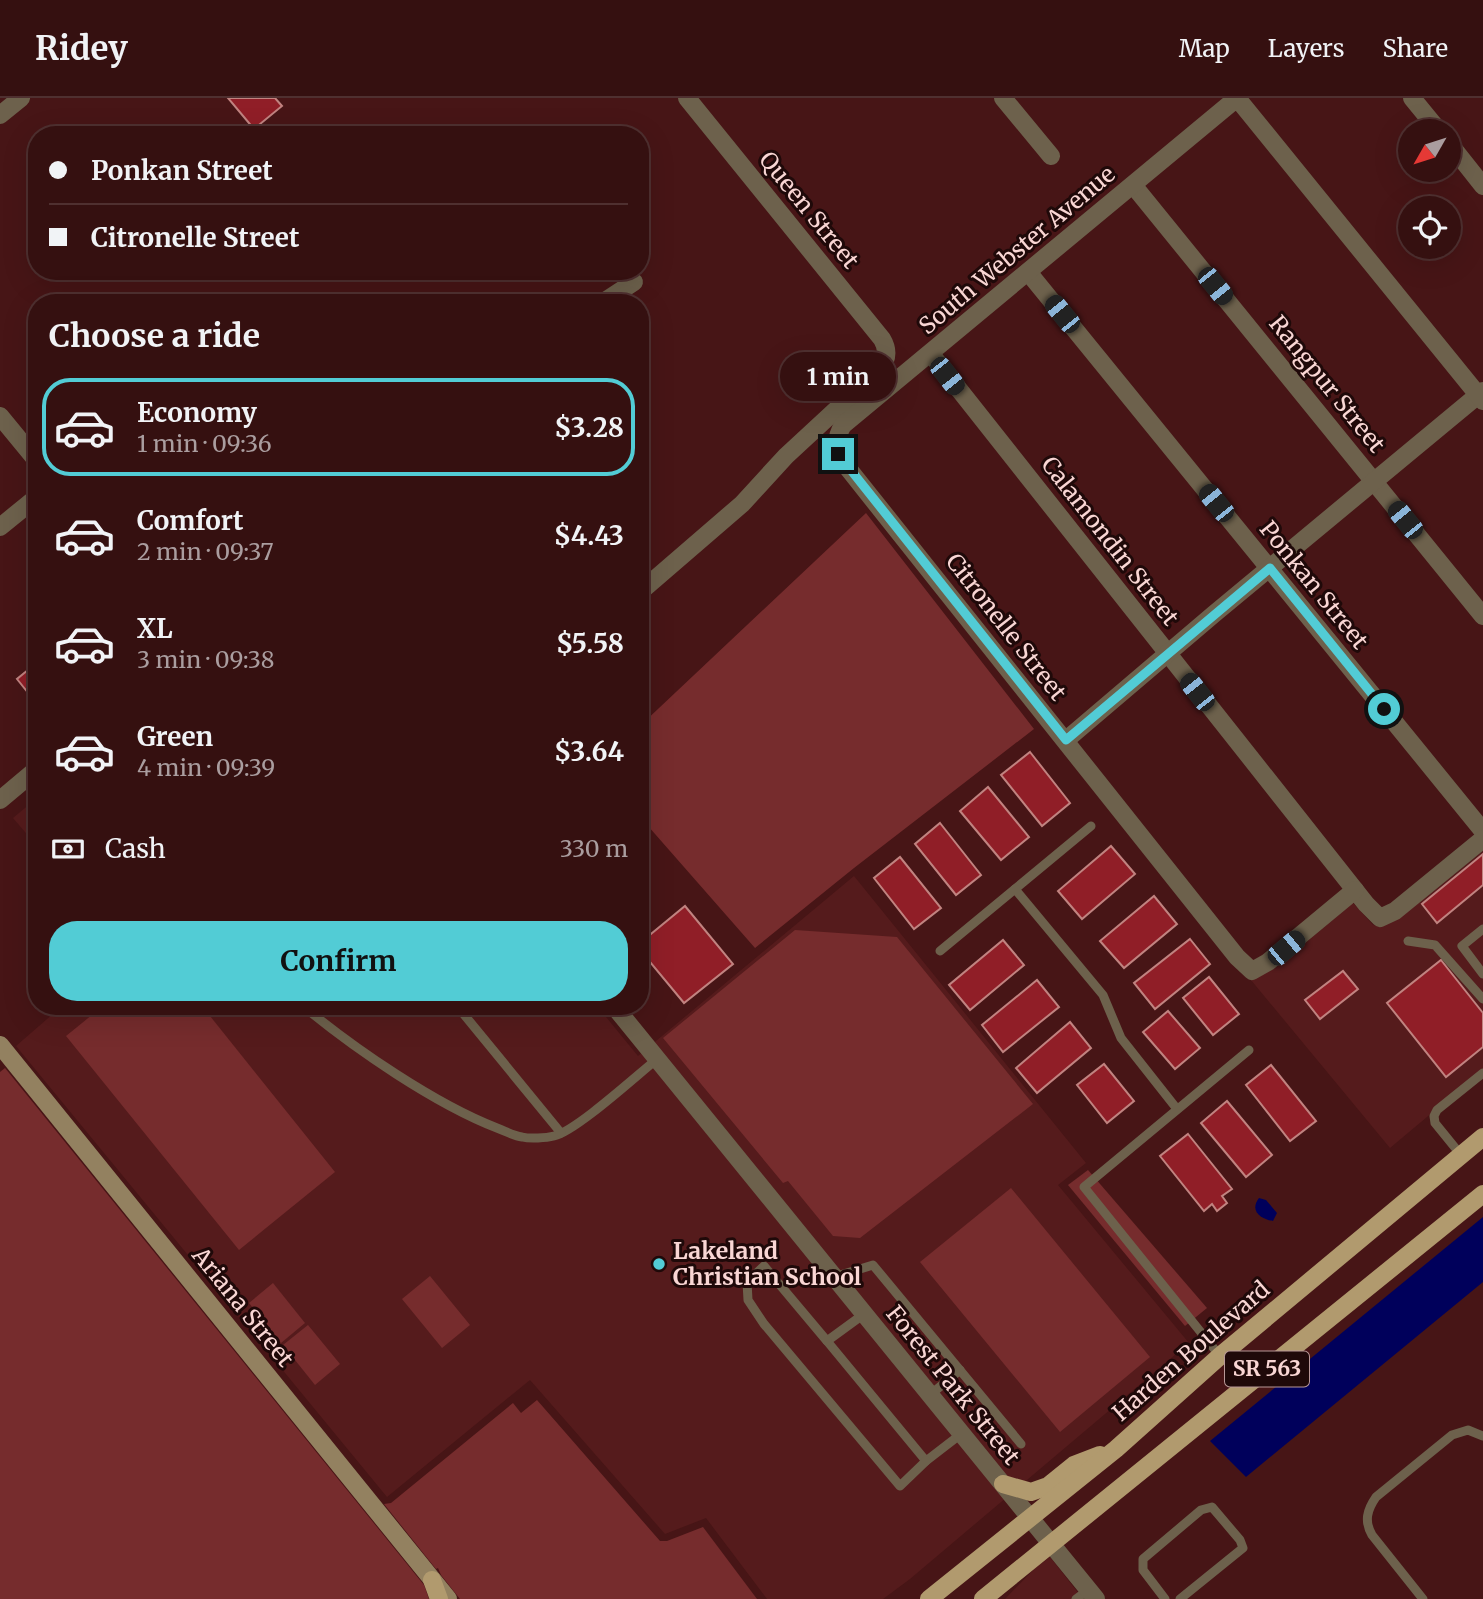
<!DOCTYPE html>
<html lang="en">
<head>
<meta charset="utf-8">
<style>
  :root { --surface:#351010; --page:#401e1e; --text:#f1f3f6; --muted:#aa9d9f; --line:#4f3030; --accent:#52ccd5 }
  body { margin:0; font-family:Merriweather,serif; background:var(--page); color:var(--text); height:100vh; display:flex; flex-direction:column; font-size:26px; white-space:nowrap }
  * { box-sizing:border-box; margin:0 }
  p { font-size:23px; color:var(--muted) }
  .icon { flex:none; width:38px; height:38px; fill:none; stroke:currentColor; stroke-width:2; stroke-linecap:round; stroke-linejoin:round }
  .map { position:relative; flex:1; overflow:hidden }
  .sheet { position:absolute; left:28px; top:196px; width:621px; height:721px; display:flex; flex-direction:column; background:var(--surface); border-radius:28px; box-shadow:0 7px 28px #0002,0 0 0 2px var(--line) }
  .sheet>* { flex:none }
  .top-card { position:absolute; left:28px; top:28px; width:621px; height:154px; border-radius:28px; box-shadow:0 7px 28px #0002,0 0 0 2px var(--line); display:grid; align-content:center; height:154px; padding:0 21px; background:var(--surface) }
  .needle { width:46px; rotate:231deg }
  .controls { position:absolute; left:1398px; top:21px; display:grid; gap:14px }
  .controls a { display:grid; place-items:center; width:63px; height:63px; border-radius:50%; background:var(--surface); box-shadow:0 7px 28px #0002,0 0 0 2px var(--line); font-size:35px }
  .end { position:absolute; width:32px; height:32px; margin:-16px; border:9px solid #52ccd5; background:#111; box-shadow:0 0 0 4px #111 }
  .from { border-radius:50% }
  .bubble { position:absolute; height:49px; border-radius:24px; background:var(--surface); box-shadow:0 7px 28px #0002,0 0 0 2px var(--line); font-size:23px; font-weight:700; line-height:49px; text-align:center }
  .car { position:absolute; width:21px; height:42px; margin:-21px -10px; border-radius:9px; box-shadow:0 0 5px 2px #0007; background:linear-gradient(#222 24%,#8ab4d8 0 40%,#222 0 76%,#8ab4d8 0 86%,#222 0) }
  .top-card b { display:flex; align-items:center; gap:24px; height:66px; font-size:26px }
  .top-card b+b { border-top:2px solid var(--line) }
  .top-card i { width:18px; height:18px; background:var(--text) }
  ul { padding:0; list-style:none }
  li { display:flex; align-items:center; gap:21px; height:98px; margin:0 14px 10px; padding:0 7px; border:4px solid transparent; border-radius:28px }
  li div { flex:1 }
  li b { display:block; font-size:26px }
  li em { font-style:normal; font-weight:700 }
  li.active { border-color:var(--accent) }
  li>.icon { width:63px; height:63px; stroke-width:1.5 }
  h2 { padding:0 21px; font-size:32px; line-height:84px }
  .pay { display:flex; align-items:center; gap:18px; height:77px; padding:0 21px; font-size:26px }
  .pay p { margin-inline-start:auto }
  .button { display:flex; gap:14px; margin-top:auto; padding:14px 21px }
  .button a { flex:1; height:80px; border-radius:28px; background:var(--accent); color:#111; font-size:28px; font-weight:700; line-height:80px; text-align:center }
  header { display:flex; align-items:center; gap:42px; box-sizing:border-box; height:98px; padding:0 35px; background:var(--surface); border-bottom:2px solid var(--line) }
  header strong { font-size:33px }
  nav { display:flex; gap:38px; margin-inline-start:auto; font-size:24px }
  .map>svg:first-child { display:block }
</style>
</head>
<body>
<header>
<strong>Ridey</strong>
<nav><a>Map</a><a>Layers</a><a>Share</a></nav>
</header>
<div class="map">
<svg width="1483" height="1501" viewBox="0 0 1483 1501">
  <rect width="100%" height="100%" fill="#471516"/>
  <g fill="#551b1c">
    <polygon points="37,700 37,748 13,720"/>
    <polygon points="1483,753 1483,972 1390,1050 1251,882 1274,871 1353,805 1373,827 1384,828 1400,819"/>
    <polygon points="854,778 1086,1065 1058,1087 1189,1245 910,1481 883,1501 767,1501 706,1420 665,1436 530,1282 387,1399 16,948 62,908 597,908 638,958"/>
    <polygon points="1050,1459 1083,1501 1005,1501 1036,1469"/>
  </g>
  <g fill="#762c2d">
    <polygon points="866,415 1034,631 854,770 755,850 641,720 641,627"/>
    <polygon points="795,832 897,839 1033,1006 860,1140 833,1138 788,1083 783,1085 663,940"/>
    <polygon points="103,908 202,908 335,1074 239,1152 66,938"/>
    <polygon points="5,970 424,1487 429,1501 0,1501 0,974"/>
    <polygon points="1088,1072 1207,1210 1185,1228 1068,1087"/>
    <polygon points="1011,1090 1150,1259 1060,1334 920,1164"/>
    <polygon points="430,1178 470,1227 442,1250 402,1201"/>
    <polygon points="273,1185 305,1225 281,1245 249,1205"/>
    <polygon points="308,1227 340,1266 315,1287 283,1247"/>
    <polygon points="537,1302 660,1443 667,1443 703,1429 757,1501 460,1501 441,1477 438,1470 436,1471 384,1406 391,1405 513,1305 521,1315"/>
  </g>
  <g fill="#00005b">
    <path d="M1259 1100 1266 1102 1277 1115 1273 1123C1261 1121 1249 1113 1259 1100Z"/>
    <polygon points="1483,1119 1483,1184 1246,1379 1210,1343"/>
  </g>
  <g fill="#901e27" stroke="#c18380" stroke-width="2">
    <polygon points="228,0 275,0 282,8 254,31"/>
    <polygon points="34,567 37,570 37,606 17,581"/>
    <polygon points="1030,654 1070,705 1042,728 1001,677"/>
    <polygon points="988,689 1029,739 1001,762 960,713"/>
    <polygon points="940,725 981,777 956,797 915,746"/>
    <polygon points="1111,748 1135,776 1082,821 1058,793"/>
    <polygon points="1483,756 1483,787 1437,825 1422,806"/>
    <polygon points="900,759 941,810 914,831 874,780"/>
    <polygon points="1154,798 1177,826 1124,870 1100,843"/>
    <polygon points="685,808 733,866 684,905 640,852 640,845"/>
    <polygon points="1190,841 1210,866 1155,911 1134,885"/>
    <polygon points="1003,842 1024,867 970,912 949,887"/>
    <polygon points="1441,862 1483,915 1483,949 1446,979 1387,905"/>
    <polygon points="1343,873 1358,891 1320,921 1305,902"/>
    <polygon points="1209,879 1239,916 1213,937 1183,900"/>
    <polygon points="1037,882 1059,909 1003,954 982,927"/>
    <polygon points="1168,913 1200,950 1175,971 1143,934"/>
    <polygon points="1070,924 1091,950 1037,995 1016,970"/>
    <polygon points="1104,966 1134,1003 1107,1025 1077,987"/>
    <polygon points="1271,967 1316,1023 1290,1043 1246,987"/>
    <polygon points="1227,1003 1272,1057 1246,1079 1201,1025"/>
    <polygon points="1188,1036 1232,1091 1222,1098 1227,1105 1217,1113 1212,1106 1204,1113 1160,1058"/>
  </g>
  <g fill="none" stroke-linecap="round" stroke-linejoin="round">
    <g stroke="#6d614c" stroke-width="9">
      <polyline points="1015,791 1091,728"/>
      <polyline points="1483,831 1462,848 1483,876"/>
      <polyline points="1408,843 1435,847 1483,901"/>
      <polyline points="940,853 1015,791 1103,897 1121,940 1177,1011"/>
      <path d="M303 908C355 951 435 1006 497 1030 505 1033 514 1038 522 1039 530 1041 546 1040 554 1038 576 1033 636 978 656 962"/>
      <polyline points="457,908 561,1035"/>
      <polyline points="1461,1057 1435,1025 1434,1018 1437,1012 1483,975"/>
      <polyline points="834,1179 873,1167 1021,1346"/>
      <polyline points="864,1216 827,1243 926,1363 961,1336"/>
      <polyline points="827,1243 764,1168 747,1184 748,1202 764,1226 900,1388 926,1363"/>
      <polyline points="1220,1258 1084,1089 1249,952"/>
      <polyline points="930,1297 960,1272"/>
      <polyline points="1076,1501 1088,1492"/>
      <polyline points="1165,1501 1143,1472 1143,1461 1201,1412 1212,1409 1240,1442 1243,1450 1180,1501"/>
      <path d="M1423 1501 1372 1437C1364 1423 1367 1412 1376 1399L1452 1337 1468 1332 1483 1338"/>
    </g>
    <g stroke="#6d614c" stroke-width="18">
      <polyline points="1003,0 1051,58"/>
      <polyline points="1412,0 1439,33"/>
      <polyline points="0,17 21,0"/>
      <polyline points="1449,45 1483,88"/>
      <polyline points="1133,87 1483,518"/>
      <polyline points="1028,174 1483,733"/>
      <polyline points="602,205 634,184"/>
      <polyline points="931,256 1366,806 1380,820 1395,813 1483,741"/>
      <polyline points="0,318 37,363"/>
      <polyline points="0,429 37,399"/>
      <path d="M640 494 742 406 786 358 880 271C888 261 888 251 882 241L687 0"/>
      <polyline points="1066,642 1214,516 1483,293"/>
      <polyline points="0,702 37,671"/>
      <path d="M1355 792 1268 864 1252 873 1237 859 843 364C835 351 835 340 843 327L1237 0 1483 303"/>
      <polyline points="614,908 1096,1501"/>
    </g>
    <polyline stroke="#938160" stroke-width="18" points="0,947 448,1501"/>
    <g stroke="#b19a6e" stroke-width="18">
      <polyline points="1003,1386 1031,1394 1048,1388 1074,1367 1100,1357"/>
      <polyline points="432,1482 439,1501"/>
      <polyline points="929,1501 1116,1351 1220,1258 1483,1039"/>
      <polyline points="983,1501 1483,1096"/>
    </g>
  </g>
  <g fill="none" stroke-linecap="round" stroke-linejoin="round">
    <polyline stroke="#52ccd5" stroke-width="9" points="838,356 1066,642 1270,470 1384,611"/>
  </g>
  <circle fill="#52ccd5" stroke="#1f0909" stroke-width="2.5" cx="659" cy="1166" r="7"/>
  <g text-anchor="middle" stroke-width="6" stroke-linejoin="round" paint-order="stroke">
    <rect fill="#1f0909" stroke="#b89897" stroke-width="2" x="1225" y="1253.5" width="84" height="35" rx="5"/>
    <g font-size="21" font-weight="bold" fill="#f9d6d4">
      <text x="1267" y="1278">SR 563</text>
    </g>
    <g font-size="23" fill="#f9d6d4" stroke="#1f0909">
      <text transform="translate(809 112) rotate(51)" y="8">Queen Street</text>
      <text transform="translate(1017 152) rotate(-40)" y="8">South Webster Avenue</text>
      <text transform="translate(1327 286) rotate(51)" y="8">Rangpur Street</text>
      <text transform="translate(1110 443) rotate(52)" y="8">Calamondin Street</text>
      <text transform="translate(1314 487) rotate(51)" y="8">Ponkan Street</text>
      <text transform="translate(1006 529) rotate(52)" y="8">Citronelle Street</text>
      <text transform="translate(243 1209) rotate(51)" y="8">Ariana Street</text>
      <text transform="translate(1191 1253) rotate(-41)" y="8">Harden Boulevard</text>
      <text transform="translate(953 1287) rotate(51)" y="8">Forest Park Street</text>
    </g>
    <g font-size="23" font-weight="bold" fill="#f9d6d4" stroke="#1f0909" text-anchor="start">
      <text x="673" y="1161">Lakeland<tspan x="673" dy="26">Christian School</tspan></text>
    </g>
  </g>
</svg>
<div class="controls">
<a><svg class="needle" viewBox="-14 -14 28 28"><path d="M0-13l5 13h-10z" fill="#e53935"/><path d="M0 13l5-13h-10z" fill="#aa9d9f"/></svg></a>
<a><svg class="icon" aria-label="locate" viewBox="0 0 24 24"><circle cx="12" cy="12" r="6"/><path d="M12 2v4M12 18v4M2 12h4M18 12h4"/></svg></a>
</div>
<i class="end from" style="left:1384px;top:611px"></i>
<i class="end" style="left:838px;top:356px"></i>
<div class="bubble" style="left:780px;top:254px;width:116px">1 min</div>
<i class="car" style="left:1215px;top:188px;rotate:141deg"></i>
<i class="car" style="left:1062px;top:216px;rotate:321deg"></i>
<i class="car" style="left:947px;top:278px;rotate:142deg"></i>
<i class="car" style="left:1216px;top:405px;rotate:321deg"></i>
<i class="car" style="left:1405px;top:422px;rotate:321deg"></i>
<i class="car" style="left:1197px;top:594px;rotate:322deg"></i>
<i class="car" style="left:1286px;top:850px;rotate:50deg"></i>
<div class="top-card">
<b><i class="from"></i>Ponkan Street</b>
<b><i></i>Citronelle Street</b>
</div>
<section class="sheet">
<h2>Choose a ride</h2>
<ul>
<li class="active"><svg class="icon" aria-label="car" viewBox="0 0 24 24"><path d="M5 17H2v-5l4-1 3-4h7l3 4 3 1v5h-3M9 17h6M6 11h13"/><circle cx="7" cy="17" r="2"/><circle cx="17" cy="17" r="2"/></svg><div><b>Economy</b><p>1 min · 09:36</p></div><em>$3.28</em></li>
<li><svg class="icon" aria-label="car" viewBox="0 0 24 24"><path d="M5 17H2v-5l4-1 3-4h7l3 4 3 1v5h-3M9 17h6M6 11h13"/><circle cx="7" cy="17" r="2"/><circle cx="17" cy="17" r="2"/></svg><div><b>Comfort</b><p>2 min · 09:37</p></div><em>$4.43</em></li>
<li><svg class="icon" aria-label="car" viewBox="0 0 24 24"><path d="M5 17H2v-5l4-1 3-4h7l3 4 3 1v5h-3M9 17h6M6 11h13"/><circle cx="7" cy="17" r="2"/><circle cx="17" cy="17" r="2"/></svg><div><b>XL</b><p>3 min · 09:38</p></div><em>$5.58</em></li>
<li><svg class="icon" aria-label="car" viewBox="0 0 24 24"><path d="M5 17H2v-5l4-1 3-4h7l3 4 3 1v5h-3M9 17h6M6 11h13"/><circle cx="7" cy="17" r="2"/><circle cx="17" cy="17" r="2"/></svg><div><b>Green</b><p>4 min · 09:39</p></div><em>$3.64</em></li>
</ul>
<div class="pay"><svg class="icon" aria-label="cash" viewBox="0 0 24 24"><path d="M3 7h18v10H3z"/><circle cx="12" cy="12" r="2"/></svg>Cash<p>330 m</p></div>
<div class="button"><a>Confirm</a></div>
</section>
</div>
</body>
</html>
